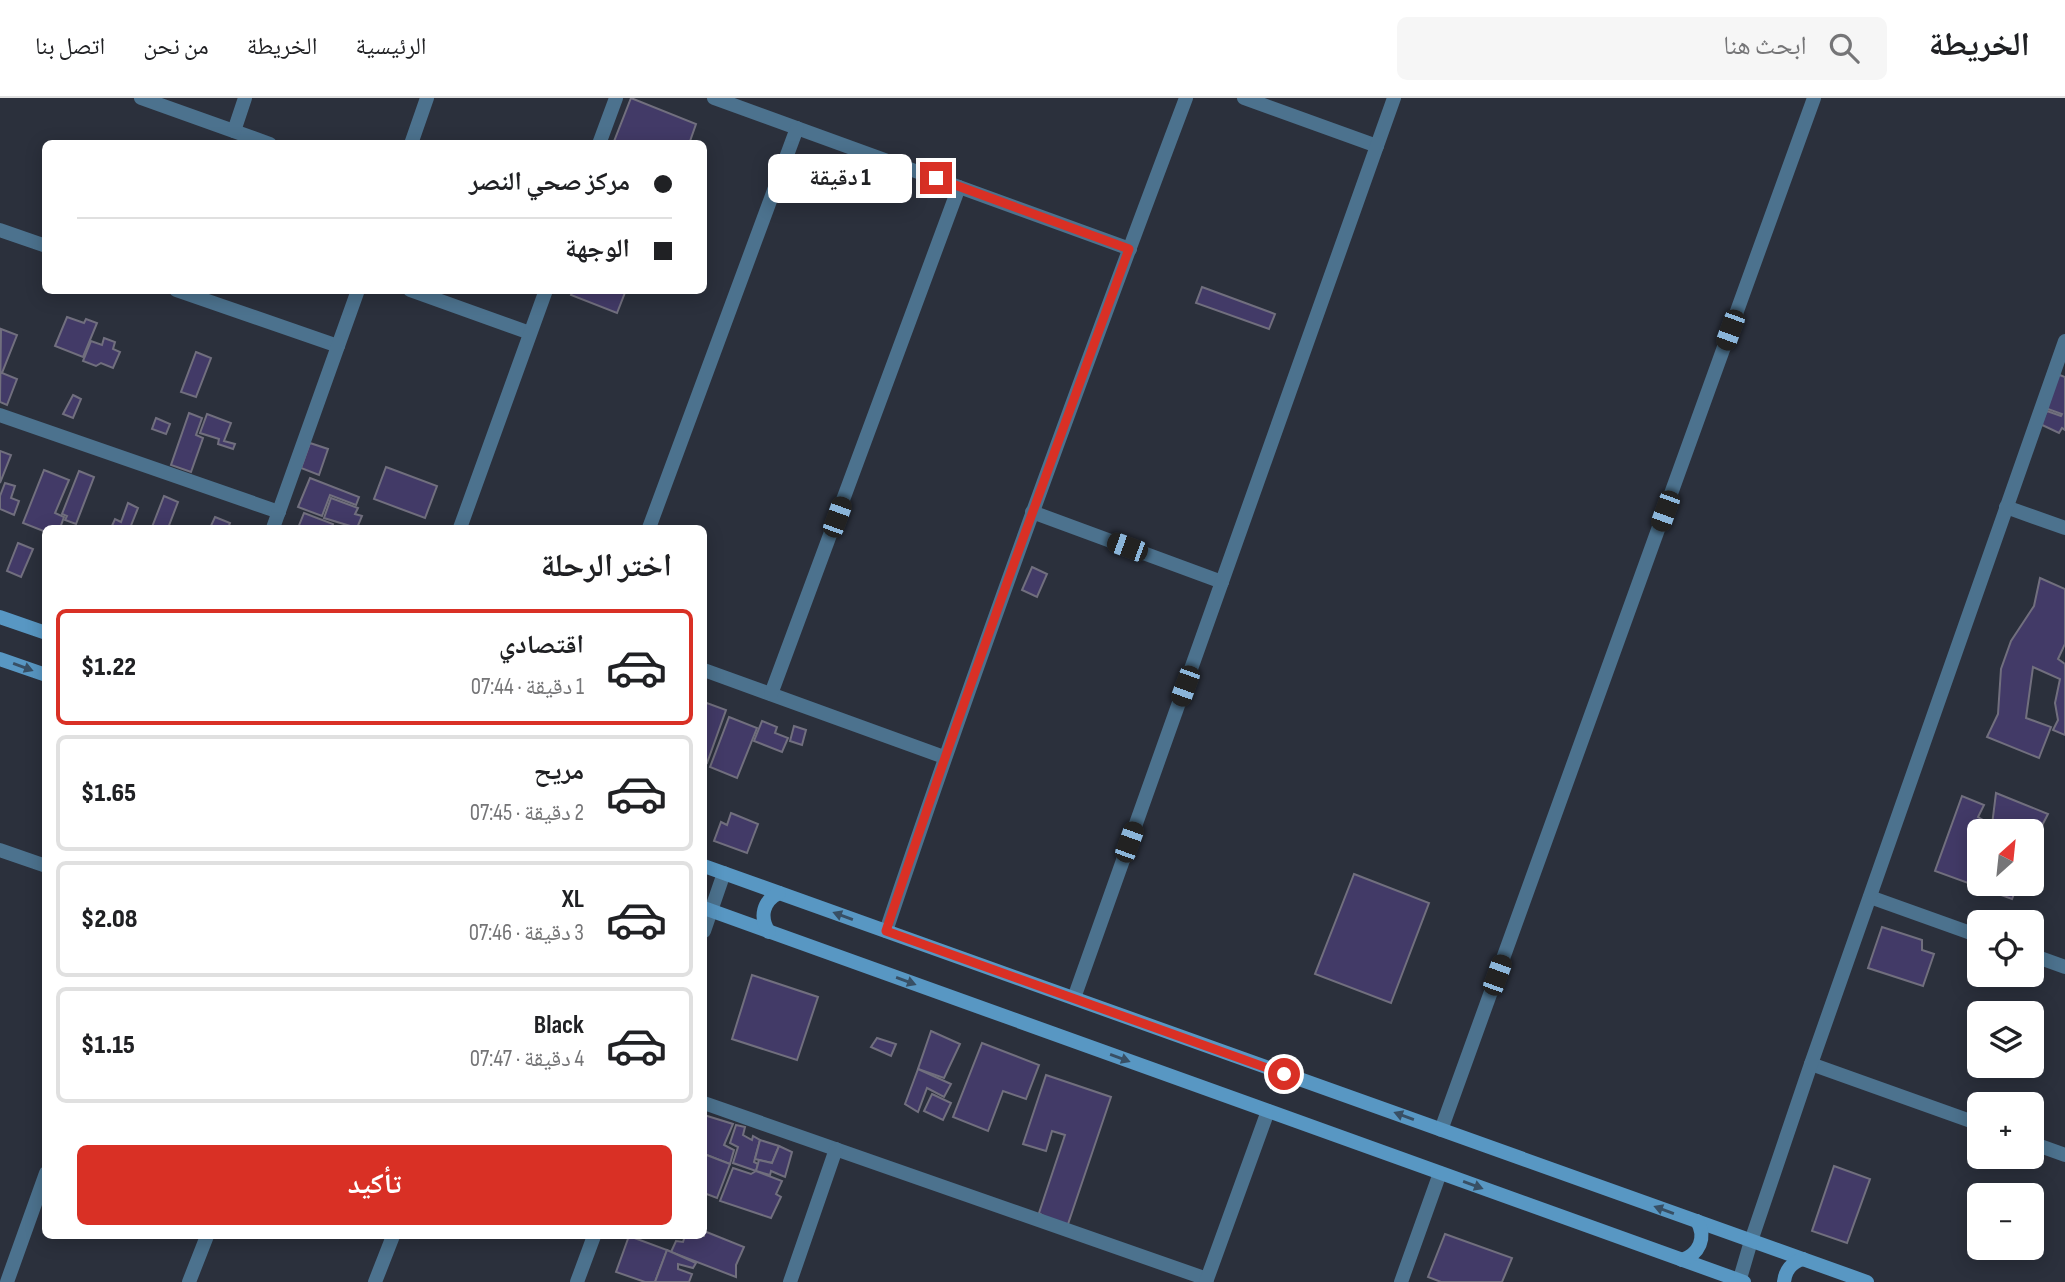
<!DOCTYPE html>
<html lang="ar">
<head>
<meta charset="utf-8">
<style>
  :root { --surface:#fff; --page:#f6f6f6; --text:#202124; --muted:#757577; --line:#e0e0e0; --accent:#d93025 }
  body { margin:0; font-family:"Sofia Sans Condensed","Noto Naskh Arabic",sans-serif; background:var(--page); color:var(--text); direction:rtl; height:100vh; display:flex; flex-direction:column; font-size:26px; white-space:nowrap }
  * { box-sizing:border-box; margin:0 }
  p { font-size:23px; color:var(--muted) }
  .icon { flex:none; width:38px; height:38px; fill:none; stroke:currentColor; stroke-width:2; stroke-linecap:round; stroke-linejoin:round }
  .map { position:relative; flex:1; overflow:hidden; direction:ltr }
  .side { position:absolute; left:42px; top:427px; width:665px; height:714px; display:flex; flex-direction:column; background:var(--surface); border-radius:10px; box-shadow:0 4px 18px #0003; direction:rtl }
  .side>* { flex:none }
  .hud { position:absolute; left:42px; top:42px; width:665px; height:154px; border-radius:10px; box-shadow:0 4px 18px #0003; direction:rtl; display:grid; align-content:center; height:154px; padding:0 35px; background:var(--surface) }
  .needle { width:46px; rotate:27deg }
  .fabs { position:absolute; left:1967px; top:721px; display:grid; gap:14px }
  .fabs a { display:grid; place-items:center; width:77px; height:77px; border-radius:10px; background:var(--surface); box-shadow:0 4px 18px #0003; font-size:35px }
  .end { position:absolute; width:32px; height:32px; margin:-16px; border:9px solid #d93025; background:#fff; box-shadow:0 0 0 4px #fff }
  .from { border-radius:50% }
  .bubble { position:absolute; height:49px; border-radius:10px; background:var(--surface); box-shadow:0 4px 18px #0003; font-size:23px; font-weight:800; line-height:49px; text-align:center; direction:rtl }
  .car { position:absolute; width:21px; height:42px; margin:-21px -10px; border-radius:9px; box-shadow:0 0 5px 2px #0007; background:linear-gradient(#222 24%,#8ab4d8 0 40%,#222 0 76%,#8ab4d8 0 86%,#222 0) }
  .hud b { display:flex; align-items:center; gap:24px; height:66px; font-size:26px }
  .hud b+b { border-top:2px solid var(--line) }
  .hud i { width:18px; height:18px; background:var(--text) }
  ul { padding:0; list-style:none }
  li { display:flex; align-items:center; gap:21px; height:116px; margin:0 14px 10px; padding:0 21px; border:4px solid var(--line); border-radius:10px }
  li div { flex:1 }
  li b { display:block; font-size:26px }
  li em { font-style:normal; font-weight:800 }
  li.active { border-color:var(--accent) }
  li>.icon { width:63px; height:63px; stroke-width:1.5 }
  h2 { padding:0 35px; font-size:32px; line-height:84px }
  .cta { display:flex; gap:14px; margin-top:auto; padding:14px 35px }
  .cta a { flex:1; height:80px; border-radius:10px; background:var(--accent); color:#fff; font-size:28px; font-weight:800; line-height:80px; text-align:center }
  header { display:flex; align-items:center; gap:42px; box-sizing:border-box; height:98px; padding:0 35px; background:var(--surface); border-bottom:2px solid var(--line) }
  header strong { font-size:33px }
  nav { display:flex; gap:38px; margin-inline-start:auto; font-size:24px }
  .search { width:490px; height:63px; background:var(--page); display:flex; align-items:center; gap:18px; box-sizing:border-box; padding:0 24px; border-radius:10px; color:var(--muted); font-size:26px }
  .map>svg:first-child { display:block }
</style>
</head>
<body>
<header>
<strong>الخريطة</strong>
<div class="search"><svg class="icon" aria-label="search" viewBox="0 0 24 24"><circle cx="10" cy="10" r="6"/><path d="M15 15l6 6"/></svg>ابحث هنا</div>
<nav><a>الرئيسية</a><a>الخريطة</a><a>من نحن</a><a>اتصل بنا</a></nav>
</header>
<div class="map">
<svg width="2065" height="1184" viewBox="0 0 2065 1184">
  <rect width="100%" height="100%" fill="#2b303c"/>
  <g fill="#423a67" stroke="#716f7e" stroke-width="2">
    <polygon points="631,0 696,26 689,46 613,46"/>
    <polygon points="1202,189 1275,216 1269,231 1196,205"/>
    <polygon points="573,192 626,192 617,215 571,197"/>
    <polygon points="67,219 84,225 86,221 97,225 83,259 55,248"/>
    <polygon points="1,231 17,237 2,275 17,281 7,307 0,304"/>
    <polygon points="104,240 115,244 113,251 120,254 113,270 101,265 96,268 83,263 91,243 102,247"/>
    <polygon points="196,254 211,260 196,299 181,294"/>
    <polygon points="2057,276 2065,279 2065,332 2062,330 2059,335 2040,326 2047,313 2061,318 2062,316 2045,310"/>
    <polygon points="73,297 81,301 73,320 63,316"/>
    <polygon points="189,315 202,320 196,337 203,340 191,374 171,367"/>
    <polygon points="207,316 231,325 224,343 235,346 233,351 218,346 219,341 200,335"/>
    <polygon points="156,320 170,326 166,336 152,331"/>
    <polygon points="310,345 328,351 319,377 301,370"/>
    <polygon points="0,353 11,357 0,385"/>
    <polygon points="386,369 437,388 425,420 374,401"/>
    <polygon points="44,372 69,382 55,415 64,419 60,430 46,430 46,434 23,425"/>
    <polygon points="79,373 94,379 76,426 65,422 67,418 62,416"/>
    <polygon points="310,380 359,399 356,407 330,397 322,418 298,409"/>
    <polygon points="5,385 15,388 11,400 19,403 14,417 0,411 0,398"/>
    <polygon points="164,398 178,404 168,430 156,430 152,429"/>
    <polygon points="331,400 358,410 355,416 362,418 357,430 324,420"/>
    <polygon points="128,405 138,410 130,430 111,430 115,421 121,424"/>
    <polygon points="304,415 333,426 332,430 298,430"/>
    <polygon points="215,419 230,425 228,430 210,430"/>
    <polygon points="18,445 33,451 21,479 7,473"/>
    <polygon points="1032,469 1047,476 1037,499 1022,492"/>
    <polygon points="2040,480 2065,491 2065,546 2058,561 2065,566 2065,637 2053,632 2058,622 2055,605 2060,581 2033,569 2026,620 2051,629 2039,660 1987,639 1998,616 2001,571 2011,543 2034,508"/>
    <polygon points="704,604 726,612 707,665 704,664"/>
    <polygon points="729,619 757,630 737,680 710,669"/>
    <polygon points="762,623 777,629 775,635 788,640 782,654 754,643"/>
    <polygon points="794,628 806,632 802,647 790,643"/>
    <polygon points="1996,695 2048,716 2036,739 2032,738 2032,733 1979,733 1979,786 2018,786 2012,801 1935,773 1962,698 1984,707 1978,719 1992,727"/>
    <polygon points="731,715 758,726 747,755 714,743 721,724 727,727"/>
    <polygon points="1354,776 1429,805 1391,905 1315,876"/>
    <polygon points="1882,829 1922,842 1922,852 1934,856 1923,888 1868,870"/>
    <polygon points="752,877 818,899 797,962 732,941"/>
    <polygon points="931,933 960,946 944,980 918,971"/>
    <polygon points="877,940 896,946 891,958 871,949"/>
    <polygon points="982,945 1039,967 1026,1001 1003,993 988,1033 953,1019"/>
    <polygon points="918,971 951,986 944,999 927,990 918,1014 905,1006"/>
    <polygon points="1046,977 1111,999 1066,1132 1039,1115 1065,1037 1052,1033 1046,1053 1023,1046"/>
    <polygon points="932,996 951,1005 943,1022 924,1013"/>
    <polygon points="704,1017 733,1026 724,1047 734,1052 730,1066 704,1056"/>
    <polygon points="736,1027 745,1029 743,1037 752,1042 753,1038 760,1042 754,1064 758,1066 756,1073 733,1065 738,1049 730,1045"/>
    <polygon points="760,1042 779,1048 772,1065 755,1061"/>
    <polygon points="779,1048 792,1054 785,1079 771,1073 770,1077 756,1073 759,1062 772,1065"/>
    <polygon points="704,1056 730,1066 717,1100 704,1095"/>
    <polygon points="1834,1068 1870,1081 1847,1145 1812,1133"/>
    <polygon points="733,1070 751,1076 756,1073 782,1083 776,1096 781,1099 771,1120 720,1103"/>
    <polygon points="704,1133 744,1149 736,1167 736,1179 671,1154 676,1143 683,1144 685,1138 704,1138"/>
    <polygon points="1445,1136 1512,1160 1502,1184 1441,1184 1428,1179"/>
    <polygon points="629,1138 667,1152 655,1184 645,1184 616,1174"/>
    <polygon points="667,1152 696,1165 693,1170 678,1166 678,1171 692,1176 689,1184 655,1184"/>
  </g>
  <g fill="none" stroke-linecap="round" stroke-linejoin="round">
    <g stroke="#4c728e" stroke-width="14">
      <polyline points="141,0 270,46"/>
      <polyline points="714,0 1130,151"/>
      <polyline points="1244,0 1377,48"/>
      <polyline points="234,33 245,0"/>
      <polyline points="411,46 427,0"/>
      <polyline points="599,46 616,0"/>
      <polyline points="0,132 46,148"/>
      <polyline points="176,192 338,248"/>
      <polyline points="410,192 530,235"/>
      <polyline points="0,317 279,414"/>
      <polyline points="2006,409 2065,430"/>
      <polyline points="1032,414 1222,484"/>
      <polyline points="273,430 358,192"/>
      <polyline points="460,430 546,192"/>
      <polyline points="649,430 797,30"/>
      <polyline points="704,572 944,659"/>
      <polyline points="771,596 959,89"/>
      <polyline points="0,752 46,768"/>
      <polyline points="1870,799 1979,838"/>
      <polyline points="704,833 724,775"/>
      <path d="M886 833C980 553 1082 276 1186 0"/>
      <polyline points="2032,857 2065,869"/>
      <polyline points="1074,900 1394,0"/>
      <polyline points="1811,966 1979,1026"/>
      <polyline points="704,1005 1207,1181"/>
      <polyline points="1441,1032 1814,0"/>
      <polyline points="2032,1045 2065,1057"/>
      <polyline points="7,1184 46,1075"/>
      <polyline points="189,1184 207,1138"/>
      <polyline points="375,1184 393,1138"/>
      <polyline points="577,1184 594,1138"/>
      <polyline points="790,1184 836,1051"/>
      <polyline points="1206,1184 1268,1013"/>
      <polyline points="1401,1184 1440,1075"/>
      <polyline points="1739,1184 1751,1143 1811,966 2065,243"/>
    </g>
    <g stroke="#5897c3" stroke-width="14">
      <polyline points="0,519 46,535"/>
      <polyline points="0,561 46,577"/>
      <polyline points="704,768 1867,1184"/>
      <polyline points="704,810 1744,1184"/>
      <path d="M769 834C759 819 763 803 779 795"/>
      <path d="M1682 1162C1699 1156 1707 1140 1697 1123"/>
      <path d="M1784 1184C1785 1173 1792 1164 1803 1161"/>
    </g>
  </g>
  <defs><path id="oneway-solid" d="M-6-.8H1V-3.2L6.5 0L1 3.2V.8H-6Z" transform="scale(1.75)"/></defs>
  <g fill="#384f64">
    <use href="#oneway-solid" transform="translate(23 569) rotate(20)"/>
    <use href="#oneway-solid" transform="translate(843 818) rotate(-160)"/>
    <use href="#oneway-solid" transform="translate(906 883) rotate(20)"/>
    <use href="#oneway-solid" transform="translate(1120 960) rotate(20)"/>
    <use href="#oneway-solid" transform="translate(1404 1018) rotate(-160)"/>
    <use href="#oneway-solid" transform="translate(1473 1087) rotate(20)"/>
    <use href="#oneway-solid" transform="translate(1664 1112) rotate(-160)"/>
  </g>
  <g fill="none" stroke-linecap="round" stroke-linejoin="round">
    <path stroke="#d93025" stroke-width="9" d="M936 80 1129 151C1046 377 962 604 886 833L1284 976"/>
  </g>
</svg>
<div class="fabs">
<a><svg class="needle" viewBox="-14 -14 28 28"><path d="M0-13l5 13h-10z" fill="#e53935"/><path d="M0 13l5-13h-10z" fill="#757577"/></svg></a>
<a><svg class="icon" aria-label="locate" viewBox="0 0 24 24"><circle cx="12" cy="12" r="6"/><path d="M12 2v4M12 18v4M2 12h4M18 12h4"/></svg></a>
<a><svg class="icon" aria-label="layers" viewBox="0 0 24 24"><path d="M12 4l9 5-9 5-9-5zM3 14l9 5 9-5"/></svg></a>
<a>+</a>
<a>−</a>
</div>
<i class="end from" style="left:1284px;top:976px"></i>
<i class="end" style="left:936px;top:80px"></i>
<div class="bubble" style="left:768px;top:56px;width:144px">1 دقيقة</div>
<i class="car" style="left:1730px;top:232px;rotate:200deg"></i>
<i class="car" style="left:1665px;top:413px;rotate:200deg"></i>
<i class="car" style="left:837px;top:419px;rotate:20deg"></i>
<i class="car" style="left:1127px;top:449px;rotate:290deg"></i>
<i class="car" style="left:1185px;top:588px;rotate:200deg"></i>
<i class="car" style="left:1129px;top:744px;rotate:20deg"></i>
<i class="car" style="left:1497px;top:877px;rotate:20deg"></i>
<div class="hud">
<b><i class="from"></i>مركز صحي النصر</b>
<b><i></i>الوجهة</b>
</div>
<section class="side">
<h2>اختر الرحلة</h2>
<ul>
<li class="active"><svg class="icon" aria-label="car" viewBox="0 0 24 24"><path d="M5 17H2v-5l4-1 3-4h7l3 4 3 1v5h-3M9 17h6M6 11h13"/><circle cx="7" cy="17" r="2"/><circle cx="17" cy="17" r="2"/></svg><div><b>اقتصادي</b><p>1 دقيقة · 07:44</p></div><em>$1.22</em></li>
<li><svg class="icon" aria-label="car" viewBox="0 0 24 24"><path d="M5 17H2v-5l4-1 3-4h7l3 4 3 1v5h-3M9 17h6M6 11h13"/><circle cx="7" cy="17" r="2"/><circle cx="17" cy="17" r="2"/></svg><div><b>مريح</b><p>2 دقيقة · 07:45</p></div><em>$1.65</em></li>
<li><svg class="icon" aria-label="car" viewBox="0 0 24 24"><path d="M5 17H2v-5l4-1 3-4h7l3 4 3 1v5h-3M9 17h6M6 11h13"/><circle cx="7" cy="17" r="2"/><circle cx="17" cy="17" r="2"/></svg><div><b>XL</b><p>3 دقيقة · 07:46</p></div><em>$2.08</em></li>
<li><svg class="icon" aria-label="car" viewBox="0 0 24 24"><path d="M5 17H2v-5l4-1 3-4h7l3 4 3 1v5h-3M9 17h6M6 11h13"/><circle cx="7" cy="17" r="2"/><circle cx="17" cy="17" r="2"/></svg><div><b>Black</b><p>4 دقيقة · 07:47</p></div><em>$1.15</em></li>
</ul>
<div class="cta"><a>تأكيد</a></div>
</section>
</div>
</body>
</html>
